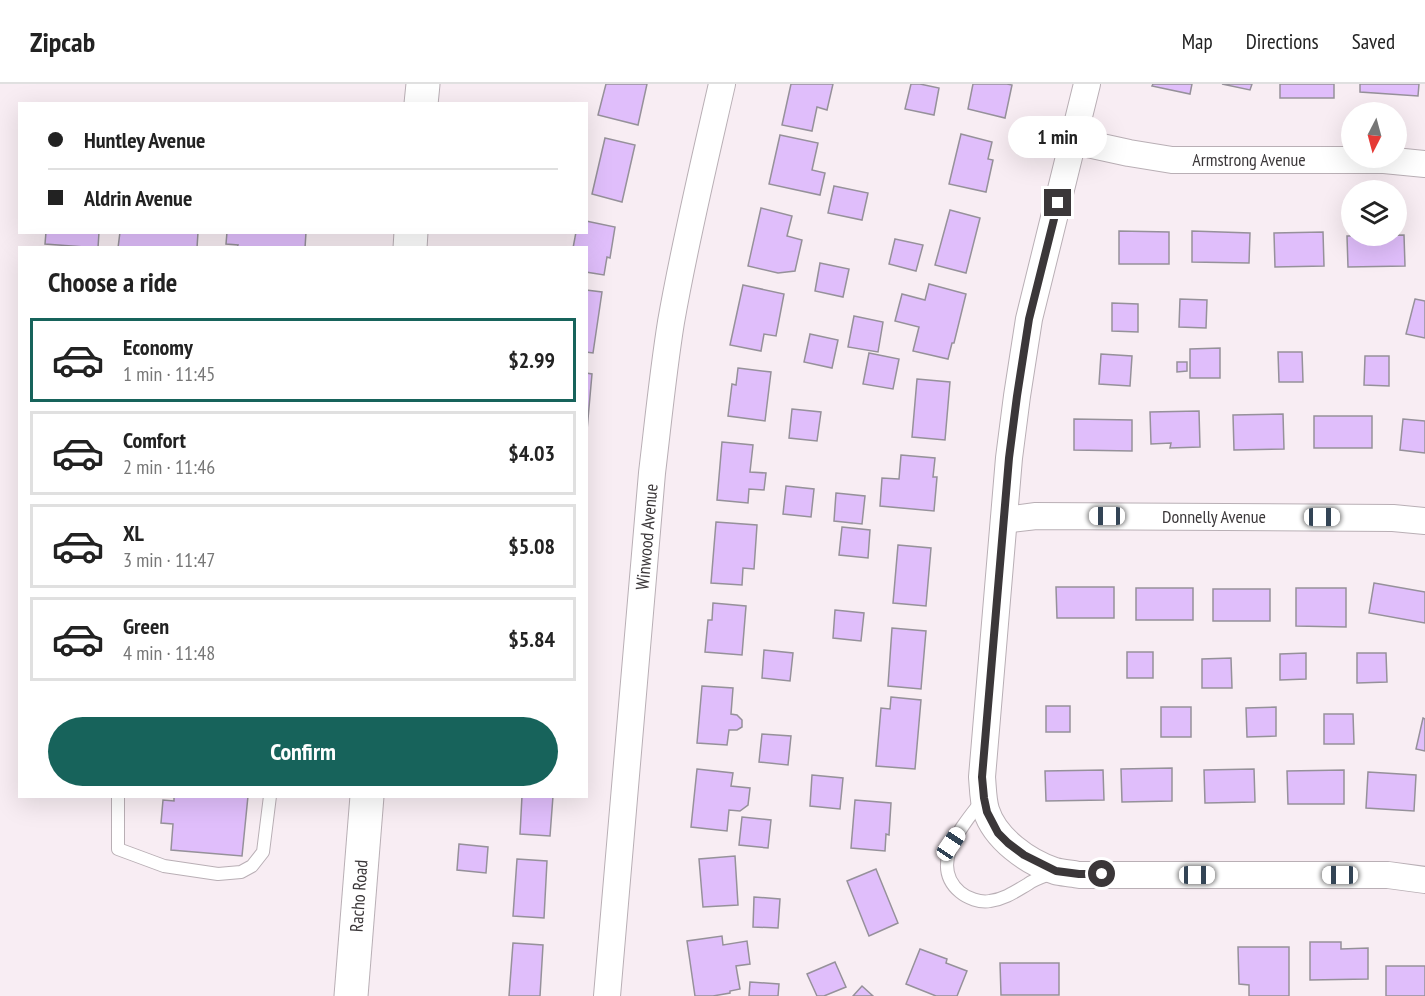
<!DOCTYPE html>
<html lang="en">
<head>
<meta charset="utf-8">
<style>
  :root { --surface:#fff; --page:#f2f2f2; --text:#222; --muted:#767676; --line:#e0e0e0; --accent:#17635b }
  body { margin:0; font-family:"PT Sans Narrow",sans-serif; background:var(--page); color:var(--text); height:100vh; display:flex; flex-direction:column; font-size:22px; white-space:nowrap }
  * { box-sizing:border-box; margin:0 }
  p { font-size:20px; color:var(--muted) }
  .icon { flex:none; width:33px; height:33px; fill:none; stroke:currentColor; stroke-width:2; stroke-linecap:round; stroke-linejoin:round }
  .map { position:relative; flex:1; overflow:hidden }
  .side { position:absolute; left:18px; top:162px; width:570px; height:552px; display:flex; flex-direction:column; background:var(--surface); border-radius:0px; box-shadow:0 6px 24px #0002 }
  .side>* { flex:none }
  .guide { position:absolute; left:18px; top:18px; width:570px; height:132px; border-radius:0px; box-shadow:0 6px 24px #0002; display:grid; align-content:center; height:132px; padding:0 30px; background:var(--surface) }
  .needle { width:39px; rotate:186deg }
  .controls { position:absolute; left:1341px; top:18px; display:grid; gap:12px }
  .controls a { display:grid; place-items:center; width:66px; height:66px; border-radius:50%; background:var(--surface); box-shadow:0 6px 24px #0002; font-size:30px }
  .end { position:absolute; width:27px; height:27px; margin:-14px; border:8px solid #3b3739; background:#fff; box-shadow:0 0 0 3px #fff }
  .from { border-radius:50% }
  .bubble { position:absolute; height:42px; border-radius:21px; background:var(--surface); box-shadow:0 6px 24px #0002; font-size:20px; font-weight:800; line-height:42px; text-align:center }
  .car { position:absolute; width:18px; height:36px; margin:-18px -9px; border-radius:8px; box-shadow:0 0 4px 2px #0007; background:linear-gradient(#fff 24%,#345 0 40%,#fff 0 76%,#345 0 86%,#fff 0) }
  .guide b { display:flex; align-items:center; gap:21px; height:57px; font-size:22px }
  .guide b+b { border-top:2px solid var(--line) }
  .guide i { width:15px; height:15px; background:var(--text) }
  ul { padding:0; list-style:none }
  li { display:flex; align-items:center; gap:18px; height:84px; margin:0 12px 9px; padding:0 18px; border:3px solid var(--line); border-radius:0px }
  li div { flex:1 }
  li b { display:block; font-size:22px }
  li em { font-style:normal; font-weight:800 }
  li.on { border-color:var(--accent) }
  li>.icon { width:54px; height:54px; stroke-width:1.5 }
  h2 { padding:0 30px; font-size:27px; line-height:72px }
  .primary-button { display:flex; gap:12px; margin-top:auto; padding:12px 30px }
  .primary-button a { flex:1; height:69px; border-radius:36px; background:var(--accent); color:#fff; font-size:24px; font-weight:800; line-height:69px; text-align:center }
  header { display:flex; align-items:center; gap:36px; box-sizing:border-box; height:84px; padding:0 30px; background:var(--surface); border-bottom:2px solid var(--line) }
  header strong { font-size:28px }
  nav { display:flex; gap:33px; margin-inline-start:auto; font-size:21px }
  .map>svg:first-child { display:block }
</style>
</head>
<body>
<header>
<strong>Zipcab</strong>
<nav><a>Map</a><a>Directions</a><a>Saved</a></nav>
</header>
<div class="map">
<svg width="1425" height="912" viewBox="0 0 1425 912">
  <rect width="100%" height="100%" fill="#f8edf3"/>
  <g fill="#e0befb" stroke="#96919a" stroke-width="1.5">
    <polygon points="606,0 647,0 638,41 598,31"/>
    <polygon points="791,0 833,0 827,26 817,23 812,47 782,41"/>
    <polygon points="911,0 920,0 939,4 934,31 905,25"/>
    <polygon points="973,0 1007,0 1012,1 1005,34 968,25"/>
    <polygon points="1153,0 1192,0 1190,10 1152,2"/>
    <polygon points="1222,0 1252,0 1250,6"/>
    <rect x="1280" y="0" width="54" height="14"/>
    <polygon points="1360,0 1419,0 1418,12 1360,8"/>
    <polygon points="961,50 992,58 988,75 993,76 986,108 949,100"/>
    <polygon points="780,51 818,59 812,86 825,89 820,111 769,100"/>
    <polygon points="605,54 635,61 622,118 592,110"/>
    <polygon points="834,102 868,109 862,136 828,129"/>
    <polygon points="761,124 792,132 787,152 802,156 795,187 778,189 748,182"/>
    <polygon points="950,126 980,134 966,189 935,181"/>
    <polygon points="586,137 615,143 610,174 607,173 604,191 586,188 586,164 573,164 576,148 586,148"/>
    <polygon points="1119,147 1169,148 1169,180 1119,180"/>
    <polygon points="1192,147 1250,149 1249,179 1192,178"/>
    <polygon points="46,148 99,148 98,164 45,160"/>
    <polygon points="120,148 198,148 197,164 118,164"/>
    <polygon points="227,148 306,148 305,164 237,164 238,161 226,160"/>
    <polygon points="1323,148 1324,182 1275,183 1274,149"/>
    <polygon points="1404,151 1405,182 1348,183 1347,152"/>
    <polygon points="895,155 923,161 916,187 889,180"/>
    <polygon points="820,179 849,185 843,213 815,207"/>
    <polygon points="929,200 966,210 954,259 952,259 948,275 913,267 919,243 895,237 902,210 925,216"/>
    <polygon points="743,201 784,210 776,252 764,250 761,267 730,261"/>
    <polygon points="586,206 602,208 593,269 586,268"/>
    <polygon points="1180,215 1207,216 1206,244 1179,243"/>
    <polygon points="1415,215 1425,217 1425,254 1406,250"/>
    <polygon points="1112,219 1138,220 1138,248 1112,247"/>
    <polygon points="854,232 883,238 878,268 848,263"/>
    <polygon points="810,250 838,256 832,284 804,278"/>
    <polygon points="1220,264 1220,294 1190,294 1190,265"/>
    <polygon points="1278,268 1302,268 1303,298 1279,298"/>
    <polygon points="869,269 899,275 893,305 863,300"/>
    <polygon points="1101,270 1132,272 1130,302 1099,300"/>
    <polygon points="1365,272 1389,272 1389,302 1364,301"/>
    <polygon points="1177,278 1187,278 1187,287 1177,288"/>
    <polygon points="738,284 771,288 765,337 728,332 732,300 736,301"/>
    <polygon points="586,289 592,290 587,346 586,346"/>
    <polygon points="917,295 950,298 945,356 912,353"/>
    <polygon points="792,325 821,328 817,357 789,354"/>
    <polygon points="1199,327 1200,363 1170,364 1171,359 1151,360 1150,328"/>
    <polygon points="1283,330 1284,365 1234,366 1233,331"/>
    <rect x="1314" y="332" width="58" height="32"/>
    <polygon points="1074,335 1132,336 1132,367 1074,366"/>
    <polygon points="1403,335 1425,337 1425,369 1400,366"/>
    <polygon points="722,358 753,361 750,388 766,389 764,406 749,405 748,419 717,416"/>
    <polygon points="901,371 935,374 933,393 937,393 934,427 880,422 882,394 899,395"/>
    <polygon points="786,402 814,405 811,433 783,430"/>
    <polygon points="836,409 865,412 862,440 834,437"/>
    <polygon points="716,438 757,441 754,485 743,484 742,501 711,499"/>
    <polygon points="842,443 870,446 868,474 839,471"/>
    <polygon points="898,461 931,464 926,522 893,519"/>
    <polygon points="1374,499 1425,508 1425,539 1369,529"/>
    <polygon points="1056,503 1114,503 1114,534 1057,534"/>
    <rect x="1136" y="504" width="57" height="32"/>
    <polygon points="1296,504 1346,504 1346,543 1296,542"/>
    <rect x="1213" y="505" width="57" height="32"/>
    <polygon points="713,519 746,522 742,571 705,568 708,536 712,536"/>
    <polygon points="835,526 864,529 861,557 833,554"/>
    <polygon points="892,544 926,547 921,605 888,602"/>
    <polygon points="764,566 793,569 790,597 762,594"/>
    <rect x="1127" y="568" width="26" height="26"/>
    <polygon points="1306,569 1306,595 1280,596 1280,570"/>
    <polygon points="1357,569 1386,569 1387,598 1357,599"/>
    <polygon points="1231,574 1232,604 1202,604 1202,575"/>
    <polygon points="702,602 733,604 731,630 737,631 742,636 742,643 737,646 729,646 727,661 697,659"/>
    <polygon points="891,613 921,616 915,685 876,682 881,624 890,625"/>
    <rect x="1046" y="622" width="24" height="26"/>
    <rect x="1161" y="623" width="30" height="30"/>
    <polygon points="1276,623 1276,652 1247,653 1246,624"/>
    <polygon points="1324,630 1353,630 1354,660 1324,660"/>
    <polygon points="1423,634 1425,635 1425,667 1416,665"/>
    <polygon points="762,650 791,652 788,681 759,678"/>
    <polygon points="1172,684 1172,717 1122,718 1121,685"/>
    <polygon points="697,685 733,689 731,702 750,704 748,721 740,727 729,726 727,747 691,743"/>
    <polygon points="1254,685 1255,718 1205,719 1204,686"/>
    <polygon points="1103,686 1104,716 1046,717 1045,687"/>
    <polygon points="1344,686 1344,720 1288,720 1287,687"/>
    <polygon points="1368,688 1416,691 1414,727 1366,724"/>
    <polygon points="812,691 843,694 840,725 810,722"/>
    <polygon points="174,712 248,712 242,772 171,766 173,740 161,739 163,716 174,717"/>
    <polygon points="522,712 553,712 550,752 520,750"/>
    <polygon points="855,716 891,719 889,751 886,750 885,767 851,764"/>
    <polygon points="742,733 771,736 768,764 739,761"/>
    <polygon points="459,760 488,763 486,789 457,786"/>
    <polygon points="735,772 738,821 703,823 699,775"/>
    <polygon points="517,775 547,777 544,834 513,832"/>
    <polygon points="876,785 898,839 869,852 847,797"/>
    <polygon points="754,813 780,815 778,844 753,843"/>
    <polygon points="722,852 723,861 747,857 750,880 736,882 740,905 730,907 730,909 713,912 695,912 687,857"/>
    <polygon points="1310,858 1341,858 1341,865 1368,864 1368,895 1310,896"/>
    <polygon points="513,859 543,861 540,912 509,912"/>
    <polygon points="1238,863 1289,863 1289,912 1249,912 1249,901 1239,900"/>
    <polygon points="920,865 947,875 946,879 967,887 957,912 936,912 906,900"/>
    <polygon points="835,878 846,903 824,912 817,912 807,890"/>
    <polygon points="1000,879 1059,879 1059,911 1001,911"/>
    <rect x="1386" y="882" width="39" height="30"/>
    <polygon points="750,898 779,900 778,912 749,912"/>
    <polygon points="862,902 873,912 853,912"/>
  </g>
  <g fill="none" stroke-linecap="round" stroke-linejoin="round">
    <g stroke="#b9afb5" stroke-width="14">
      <g id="lane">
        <polyline points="118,712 118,765 164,782 218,790 241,788 252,782 263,768 270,712"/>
        <path d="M983 715C965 739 927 780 960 808 967 814 980 819 990 817 1005 815 1016 807 1028 800 1035 795 1045 792 1053 789"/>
      </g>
    </g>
    <g stroke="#b9afb5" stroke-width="28">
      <g id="street">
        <path d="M1087 0 1029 235 1017 312 1009 374 982 693C983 704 983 716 986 726 995 755 1028 778 1055 787 1062 789 1071 789 1079 791H1388L1425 796"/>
        <polyline points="1074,57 1129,69 1172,76 1384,76 1425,80"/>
        <polyline points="1004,436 1036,432 1393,434 1425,437"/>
        <path d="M607 912 652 389C658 339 663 288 671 238 685 158 704 79 722 0"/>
      </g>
    </g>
    <g stroke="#b9afb5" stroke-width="35">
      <g id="secondary">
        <polyline points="421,20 423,0"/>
        <polyline points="410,164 411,148"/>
        <polyline points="351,912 367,712"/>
      </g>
    </g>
    <use href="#lane" stroke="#fff" stroke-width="12"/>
    <use href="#street" stroke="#fff" stroke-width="26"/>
    <use href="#secondary" stroke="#fff" stroke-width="33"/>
  </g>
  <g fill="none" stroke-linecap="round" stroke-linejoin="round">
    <polyline stroke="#3b3739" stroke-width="8" points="1058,119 1029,235 1017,312 1009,374 982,693 984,714 987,728 998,749 1008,759 1024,771 1056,787 1079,790 1102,790"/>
  </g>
  <g text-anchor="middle" stroke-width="5" stroke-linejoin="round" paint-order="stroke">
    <g font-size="18" fill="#3b3739" stroke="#fff">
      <text x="1249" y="82">Armstrong Avenue</text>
      <text x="1214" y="439">Donnelly Avenue</text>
      <text transform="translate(647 453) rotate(-85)" y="6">Winwood Avenue</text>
      <text transform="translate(359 812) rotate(-86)" y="6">Racho Road</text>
    </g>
  </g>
</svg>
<div class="controls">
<a><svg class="needle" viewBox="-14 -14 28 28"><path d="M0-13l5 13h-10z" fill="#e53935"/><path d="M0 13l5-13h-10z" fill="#767676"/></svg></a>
<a><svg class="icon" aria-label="layers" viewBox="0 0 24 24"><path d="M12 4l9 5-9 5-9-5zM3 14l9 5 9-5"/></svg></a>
</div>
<i class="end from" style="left:1102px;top:790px"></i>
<i class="end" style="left:1058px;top:119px"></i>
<div class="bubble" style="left:1008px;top:32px;width:99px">1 min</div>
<i class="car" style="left:1107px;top:432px;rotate:270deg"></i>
<i class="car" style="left:1322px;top:433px;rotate:90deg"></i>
<i class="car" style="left:951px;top:760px;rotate:34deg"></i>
<i class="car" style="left:1197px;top:791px;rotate:90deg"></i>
<i class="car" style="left:1340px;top:791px;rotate:270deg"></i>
<div class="guide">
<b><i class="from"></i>Huntley Avenue</b>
<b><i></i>Aldrin Avenue</b>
</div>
<section class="side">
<h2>Choose a ride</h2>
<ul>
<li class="on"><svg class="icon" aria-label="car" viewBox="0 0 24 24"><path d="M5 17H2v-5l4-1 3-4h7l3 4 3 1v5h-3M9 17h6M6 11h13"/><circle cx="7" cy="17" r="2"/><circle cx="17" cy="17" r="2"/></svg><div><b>Economy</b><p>1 min · 11:45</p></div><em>$2.99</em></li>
<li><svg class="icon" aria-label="car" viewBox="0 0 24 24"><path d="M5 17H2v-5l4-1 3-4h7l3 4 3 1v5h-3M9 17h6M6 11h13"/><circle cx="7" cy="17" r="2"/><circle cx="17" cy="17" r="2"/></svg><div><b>Comfort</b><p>2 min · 11:46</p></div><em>$4.03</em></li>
<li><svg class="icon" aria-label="car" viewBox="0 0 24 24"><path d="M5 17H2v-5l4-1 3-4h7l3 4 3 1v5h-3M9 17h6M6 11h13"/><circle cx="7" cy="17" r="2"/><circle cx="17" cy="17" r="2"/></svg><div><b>XL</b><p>3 min · 11:47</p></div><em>$5.08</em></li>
<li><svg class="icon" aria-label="car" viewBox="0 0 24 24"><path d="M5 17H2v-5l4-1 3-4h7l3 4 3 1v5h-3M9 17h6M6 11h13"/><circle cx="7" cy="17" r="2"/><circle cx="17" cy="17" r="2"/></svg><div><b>Green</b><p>4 min · 11:48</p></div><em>$5.84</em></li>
</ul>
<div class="primary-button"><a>Confirm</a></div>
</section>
</div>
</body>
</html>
